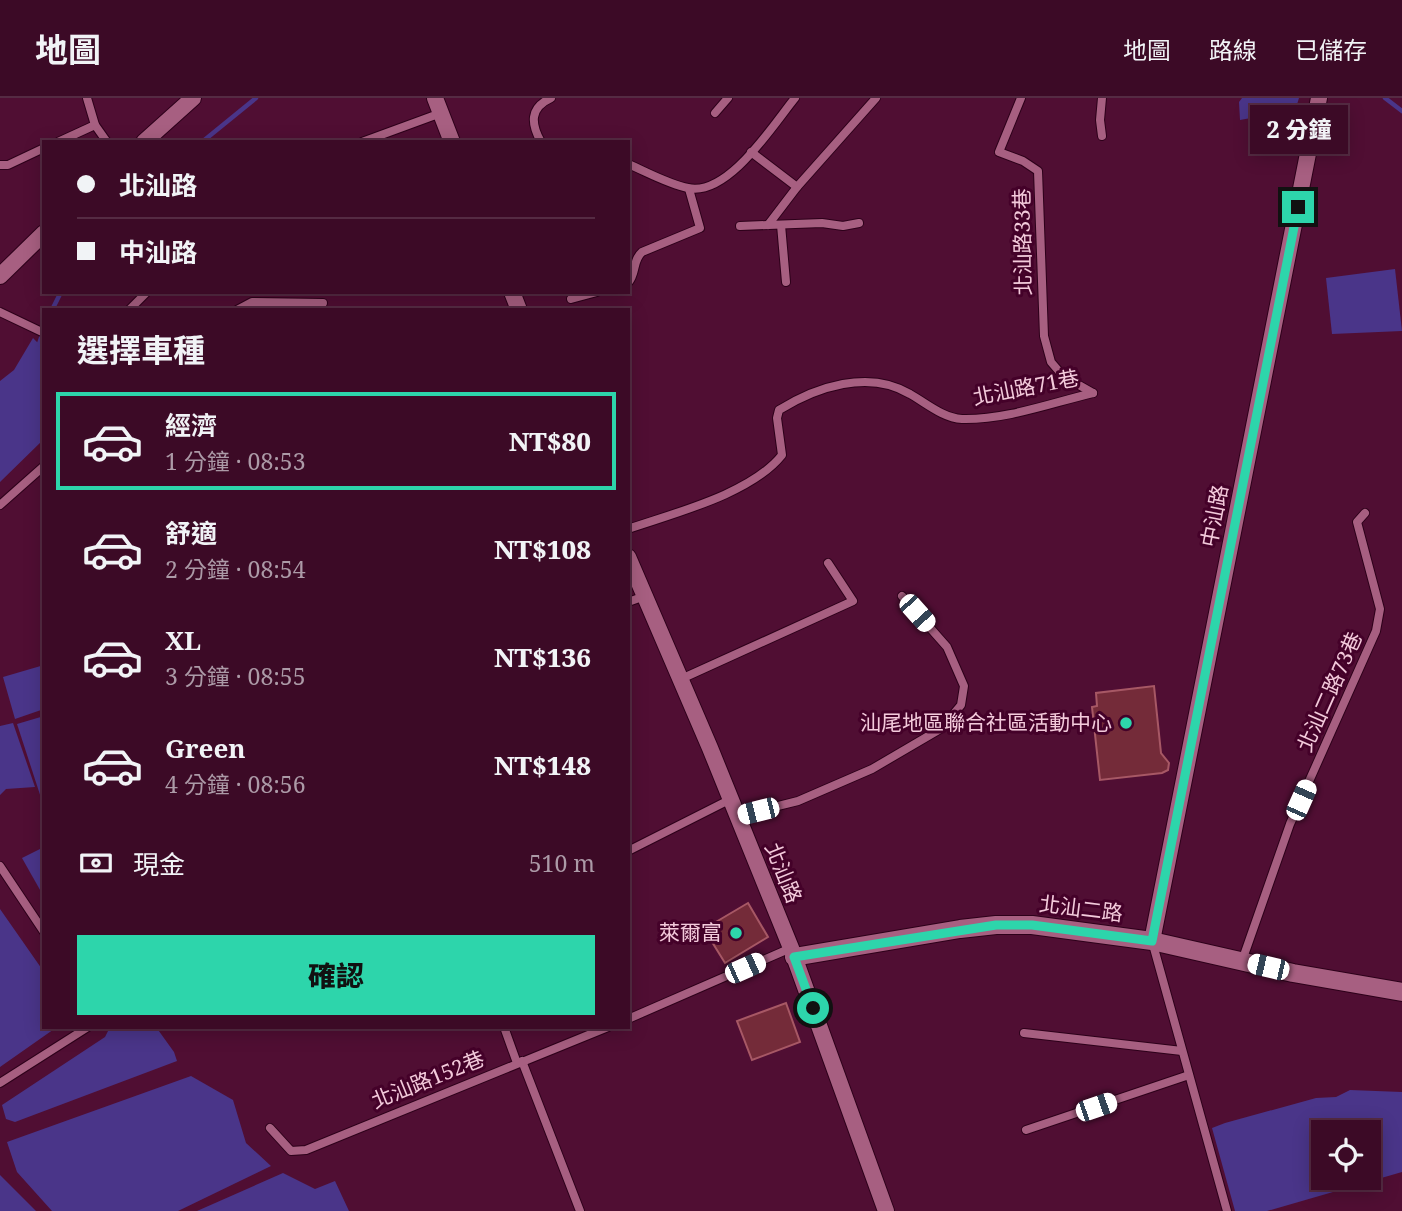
<!DOCTYPE html>
<html lang="zh-TW">
<head>
<meta charset="utf-8">
<style>
  :root { --surface:#3c0a26; --page:#43132e; --text:#f1f3f6; --muted:#ac9aa7; --line:#552b43; --accent:#2dd5ab }
  body { margin:0; font-family:"Noto Serif","Noto Sans TC",serif; background:var(--page); color:var(--text); height:100vh; display:flex; flex-direction:column; font-size:26px; white-space:nowrap }
  * { box-sizing:border-box; margin:0 }
  p { font-size:23px; color:var(--muted) }
  .icon { flex:none; width:38px; height:38px; fill:none; stroke:currentColor; stroke-width:2; stroke-linecap:round; stroke-linejoin:round }
  .map { position:relative; flex:1; overflow:hidden }
  .drawer { position:absolute; left:42px; top:210px; width:588px; height:721px; display:flex; flex-direction:column; background:var(--surface); border-radius:0px; box-shadow:0 4px 18px #0003,0 0 0 2px var(--line) }
  .drawer>* { flex:none }
  .guide { position:absolute; left:42px; top:42px; width:588px; height:154px; border-radius:0px; box-shadow:0 4px 18px #0003,0 0 0 2px var(--line); display:grid; align-content:center; height:154px; padding:0 35px; background:var(--surface) }
  .fabs { position:absolute; left:1311px; top:1022px; display:grid; gap:14px }
  .fabs a { display:grid; place-items:center; width:70px; height:70px; border-radius:0px; background:var(--surface); box-shadow:0 4px 18px #0003,0 0 0 2px var(--line); font-size:35px }
  .end { position:absolute; width:32px; height:32px; margin:-16px; border:9px solid #2dd5ab; background:#111; box-shadow:0 0 0 4px #111 }
  .from { border-radius:50% }
  .bubble { position:absolute; height:49px; border-radius:0px; background:var(--surface); box-shadow:0 4px 18px #0003,0 0 0 2px var(--line); font-size:23px; font-weight:800; line-height:49px; text-align:center }
  .car { position:absolute; width:21px; height:42px; margin:-21px -10px; border-radius:9px; box-shadow:0 0 5px 2px #0007; background:linear-gradient(#fff 24%,#345 0 40%,#fff 0 76%,#345 0 86%,#fff 0) }
  .guide b { display:flex; align-items:center; gap:24px; height:66px; font-size:26px }
  .guide b+b { border-top:2px solid var(--line) }
  .guide i { width:18px; height:18px; background:var(--text) }
  ul { padding:0; list-style:none }
  li { display:flex; align-items:center; gap:21px; height:98px; margin:0 14px 10px; padding:0 21px; border:4px solid transparent; border-radius:0px }
  li div { flex:1 }
  li b { display:block; font-size:26px }
  li em { font-style:normal; font-weight:800 }
  li.active { border-color:var(--accent) }
  li>.icon { width:63px; height:63px; stroke-width:1.5 }
  h2 { padding:0 35px; font-size:32px; line-height:84px }
  .pay { display:flex; align-items:center; gap:18px; height:77px; padding:0 35px; font-size:26px }
  .pay p { margin-inline-start:auto }
  .primary-button { display:flex; gap:14px; margin-top:auto; padding:14px 35px }
  .primary-button a { flex:1; height:80px; border-radius:0px; background:var(--accent); color:#111; font-size:28px; font-weight:800; line-height:80px; text-align:center }
  header { display:flex; align-items:center; gap:42px; box-sizing:border-box; height:98px; padding:0 35px; background:var(--surface); border-bottom:2px solid var(--line) }
  header strong { font-size:33px }
  nav { display:flex; gap:38px; margin-inline-start:auto; font-size:24px }
  .map>svg:first-child { display:block }
</style>
</head>
<body>
<header>
<strong>地圖</strong>
<nav><a>地圖</a><a>路線</a><a>已儲存</a></nav>
</header>
<div class="map">
<svg width="1402" height="1113" viewBox="0 0 1402 1113">
  <rect width="100%" height="100%" fill="#500e33"/>
  <g fill="#4a3589" fill-rule="evenodd">
    <polygon points="1242,0 1299,0 1295,13 1263,9 1262,18 1240,22 1239,4"/>
    <polygon points="1395,171 1402,233 1332,236 1326,180"/>
    <polygon points="33,240 44,251 44,341 0,384 0,283 14,272"/>
    <polygon points="44,567 44,611 15,621 3,579"/>
    <polygon points="44,618 44,709 17,626"/>
    <polygon points="13,625 35,689 6,691 0,697 0,628"/>
    <polygon points="44,749 44,799 22,760"/>
    <polygon points="0,811 44,874 44,929 57,929 0,969"/>
    <polygon points="110,929 156,929 174,954 177,963 15,1024 6,1021 2,1007 105,939"/>
    <polygon points="191,978 233,1002 246,1045 271,1068 178,1113 52,1113 17,1074 7,1044"/>
    <path d="M1350 992 1402 994V1074L1267 1113H1235L1212 1030 1225 1025 1316 1000 1336 999ZM1323 1034H1368V1080H1323Z"/>
    <polygon points="283,1075 315,1091 335,1083 349,1113 197,1113"/>
    <polygon points="0,1077 36,1113 0,1113"/>
  </g>
  <g fill="none" stroke-linecap="round" stroke-linejoin="round">
    <g stroke="#4a3589" stroke-width="4.5">
      <polyline points="1385,0 1402,13"/>
      <polyline points="202,44 256,0"/>
      <polyline points="52,212 61,194"/>
      <polyline points="39,246 43,234"/>
    </g>
  </g>
  <g fill="#742b39" stroke="#a75865" stroke-width="2">
    <polygon points="1154,588 1161,655 1169,665 1168,672 1162,675 1100,682 1092,609 1097,608 1096,595"/>
    <polygon points="748,805 768,839 725,865 704,831"/>
    <polygon points="786,905 800,944 752,962 737,923"/>
  </g>
  <g fill="none" stroke-linecap="round" stroke-linejoin="round">
    <g stroke="#2d001a" stroke-width="10">
      <g id="service">
        <polyline points="87,0 95,27 107,44"/>
        <polyline points="1021,0 999,54 1023,63 1038,73 1044,238 1051,264 1063,278 1093,295"/>
        <polyline points="1102,0 1100,22 1102,38"/>
        <polyline points="715,15 728,0"/>
        <polyline points="58,44 95,27"/>
        <polyline points="362,44 441,15"/>
        <path d="M541 44C531 26 529 10 551 0"/>
        <polyline points="751,54 797,89"/>
        <path d="M628 66C647 74 668 86 688 90 728 99 773 27 795 0"/>
        <polyline points="0,67 8,67 44,50"/>
        <polyline points="768,127 797,89 876,0"/>
        <polyline points="781,127 786,184"/>
        <polyline points="740,128 822,125 843,128 859,125"/>
        <path d="M628 185C637 175 632 163 642 154L700 130 689 91"/>
        <polyline points="571,201 597,194"/>
        <polyline points="129,212 147,194"/>
        <polyline points="237,212 252,204 323,205"/>
        <polyline points="0,214 44,235"/>
        <polyline points="0,407 44,368"/>
        <path d="M628 431C674 415 751 396 782 357L777 320 779 312C816 289 869 271 910 296 926 305 943 320 962 321 1006 322 1051 305 1093 295"/>
        <polyline points="628,504 645,498"/>
        <polyline points="681,581 853,503 828,465"/>
        <polyline points="738,718 798,703 872,671 942,630 961,607 964,588 947,549 902,498"/>
        <polyline points="628,753 731,701"/>
        <polyline points="0,768 44,834"/>
        <polyline points="1152,843 1227,1113"/>
        <polyline points="1242,863 1290,726 1376,533 1380,511 1357,424 1365,415"/>
        <polyline points="628,921 791,850"/>
        <polyline points="504,929 517,965"/>
        <polyline points="1024,935 1182,953"/>
        <polyline points="522,963 580,1113"/>
        <polyline points="0,985 88,929"/>
        <polyline points="270,1030 291,1053 306,1052 608,929"/>
        <polyline points="1026,1032 1189,977"/>
      </g>
    </g>
    <g stroke="#2d001a" stroke-width="18">
      <g id="minor">
        <polyline points="435,0 452,44"/>
        <polyline points="144,44 193,0"/>
        <polyline points="0,178 44,135"/>
        <polyline points="512,194 519,212"/>
        <polyline points="628,459 710,650 791,850 886,1113"/>
        <polyline points="1152,843 1319,0"/>
      </g>
    </g>
    <g stroke="#2d001a" stroke-width="20">
      <polyline id="tertiary" points="794,859 960,831 996,827 1032,827 1152,843 1293,875 1402,894"/>
    </g>
    <use href="#service" stroke="#a75f81" stroke-width="8"/>
    <use href="#minor" stroke="#a75f81" stroke-width="16"/>
    <use href="#tertiary" stroke="#a75f81" stroke-width="18"/>
  </g>
  <g fill="none" stroke-linecap="round" stroke-linejoin="round">
    <polyline stroke="#2dd5ab" stroke-width="9" points="813,910 794,859 996,827 1032,827 1152,843 1298,109"/>
  </g>
  <g fill="#2dd5ab" stroke="#440129" stroke-width="2.5">
    <circle cx="1126" cy="625" r="7"/>
    <circle cx="736" cy="835" r="7"/>
  </g>
  <g text-anchor="middle" stroke-width="6" stroke-linejoin="round" paint-order="stroke">
    <g font-size="21" fill="#f3cadb" stroke="#440129">
      <text transform="translate(1023 144) rotate(-91)" y="7">北汕路33巷</text>
      <text transform="translate(1026 290) rotate(-11)" y="7">北汕路71巷</text>
      <text transform="translate(1215 418) rotate(-79)" y="7">中汕路</text>
      <text transform="translate(1330 594) rotate(-66)" y="7">北汕二路73巷</text>
      <text transform="translate(783 775) rotate(68)" y="7">北汕路</text>
      <text transform="translate(1081 811) rotate(7)" y="7">北汕二路</text>
      <text transform="translate(428 982) rotate(-22)" y="7">北汕路152巷</text>
    </g>
    <g font-size="21" fill="#f3cadb" stroke="#440129" text-anchor="end">
      <text x="1112" y="632">汕尾地區聯合社區活動中心</text>
      <text x="722" y="842">萊爾富</text>
    </g>
  </g>
</svg>
<div class="fabs">
<a><svg class="icon" aria-label="locate" viewBox="0 0 24 24"><circle cx="12" cy="12" r="6"/><path d="M12 2v4M12 18v4M2 12h4M18 12h4"/></svg></a>
</div>
<i class="end from" style="left:813px;top:910px"></i>
<i class="end" style="left:1298px;top:109px"></i>
<div class="bubble" style="left:1250px;top:7px;width:98px">2 分鐘</div>
<i class="car" style="left:917px;top:515px;rotate:138deg"></i>
<i class="car" style="left:1301px;top:702px;rotate:24deg"></i>
<i class="car" style="left:758px;top:713px;rotate:256deg"></i>
<i class="car" style="left:1268px;top:869px;rotate:283deg"></i>
<i class="car" style="left:745px;top:870px;rotate:66deg"></i>
<i class="car" style="left:1096px;top:1009px;rotate:71deg"></i>
<div class="guide">
<b><i class="from"></i>北汕路</b>
<b><i></i>中汕路</b>
</div>
<section class="drawer">
<h2>選擇車種</h2>
<ul>
<li class="active"><svg class="icon" aria-label="car" viewBox="0 0 24 24"><path d="M5 17H2v-5l4-1 3-4h7l3 4 3 1v5h-3M9 17h6M6 11h13"/><circle cx="7" cy="17" r="2"/><circle cx="17" cy="17" r="2"/></svg><div><b>經濟</b><p>1 分鐘 · 08:53</p></div><em>NT$80</em></li>
<li><svg class="icon" aria-label="car" viewBox="0 0 24 24"><path d="M5 17H2v-5l4-1 3-4h7l3 4 3 1v5h-3M9 17h6M6 11h13"/><circle cx="7" cy="17" r="2"/><circle cx="17" cy="17" r="2"/></svg><div><b>舒適</b><p>2 分鐘 · 08:54</p></div><em>NT$108</em></li>
<li><svg class="icon" aria-label="car" viewBox="0 0 24 24"><path d="M5 17H2v-5l4-1 3-4h7l3 4 3 1v5h-3M9 17h6M6 11h13"/><circle cx="7" cy="17" r="2"/><circle cx="17" cy="17" r="2"/></svg><div><b>XL</b><p>3 分鐘 · 08:55</p></div><em>NT$136</em></li>
<li><svg class="icon" aria-label="car" viewBox="0 0 24 24"><path d="M5 17H2v-5l4-1 3-4h7l3 4 3 1v5h-3M9 17h6M6 11h13"/><circle cx="7" cy="17" r="2"/><circle cx="17" cy="17" r="2"/></svg><div><b>Green</b><p>4 分鐘 · 08:56</p></div><em>NT$148</em></li>
</ul>
<div class="pay"><svg class="icon" aria-label="cash" viewBox="0 0 24 24"><path d="M3 7h18v10H3z"/><circle cx="12" cy="12" r="2"/></svg>現金<p>510 m</p></div>
<div class="primary-button"><a>確認</a></div>
</section>
</div>
</body>
</html>
